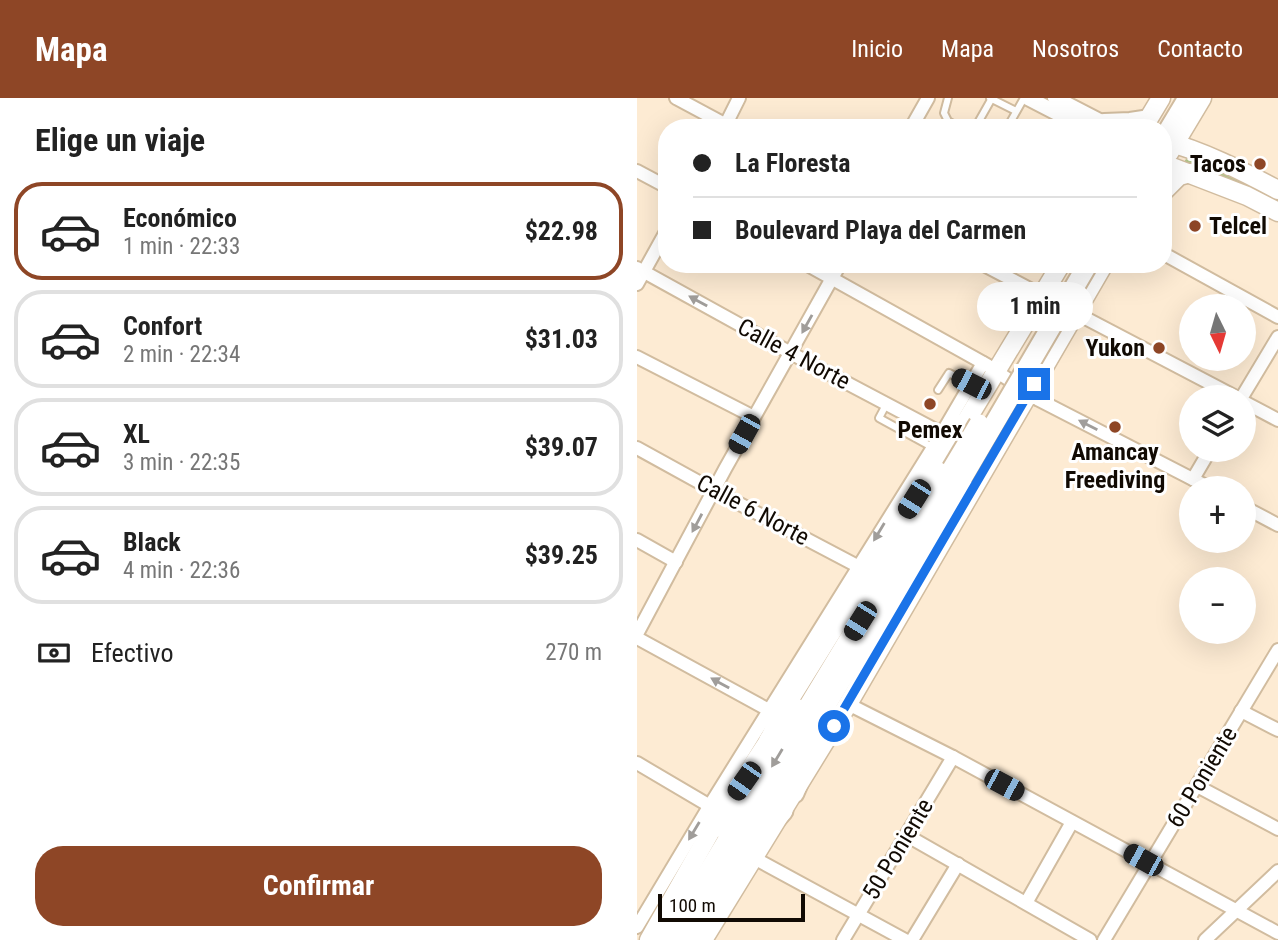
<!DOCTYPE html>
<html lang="es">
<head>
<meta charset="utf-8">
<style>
  :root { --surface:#fff; --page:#f6f6f6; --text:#222; --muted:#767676; --line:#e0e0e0; --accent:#8e4626 }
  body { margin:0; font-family:"Roboto Condensed",sans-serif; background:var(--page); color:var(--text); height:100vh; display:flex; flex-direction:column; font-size:26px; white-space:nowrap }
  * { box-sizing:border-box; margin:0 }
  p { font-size:23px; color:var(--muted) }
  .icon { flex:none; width:38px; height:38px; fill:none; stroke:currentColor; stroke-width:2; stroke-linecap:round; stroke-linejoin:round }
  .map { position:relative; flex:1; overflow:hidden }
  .panel { display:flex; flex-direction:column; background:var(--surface); width:637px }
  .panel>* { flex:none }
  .banner { position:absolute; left:21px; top:21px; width:514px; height:154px; border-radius:28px; box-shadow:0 7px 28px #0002; display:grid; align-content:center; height:154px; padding:0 35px; background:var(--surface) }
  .needle { width:46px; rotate:175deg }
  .controls { position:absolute; left:542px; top:196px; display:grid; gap:14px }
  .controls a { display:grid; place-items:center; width:77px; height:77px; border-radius:50%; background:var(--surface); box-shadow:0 7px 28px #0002; font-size:35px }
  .scale { position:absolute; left:21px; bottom:18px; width:147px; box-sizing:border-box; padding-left:7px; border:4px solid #110a03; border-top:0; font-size:19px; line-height:24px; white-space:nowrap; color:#110a03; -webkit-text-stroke:5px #fff; paint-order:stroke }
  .end { position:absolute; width:32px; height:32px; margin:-16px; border:9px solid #1a73e8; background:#fff; box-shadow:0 0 0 4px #fff }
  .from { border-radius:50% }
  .bubble { position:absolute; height:49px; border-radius:24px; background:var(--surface); box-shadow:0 7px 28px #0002; font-size:23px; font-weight:700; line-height:49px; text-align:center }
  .car { position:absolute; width:21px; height:42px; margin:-21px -10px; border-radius:9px; box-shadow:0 0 5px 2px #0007; background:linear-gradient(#222 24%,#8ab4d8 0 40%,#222 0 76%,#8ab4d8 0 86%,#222 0) }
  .banner b { display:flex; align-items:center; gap:24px; height:66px; font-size:26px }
  .banner b+b { border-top:2px solid var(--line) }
  .banner i { width:18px; height:18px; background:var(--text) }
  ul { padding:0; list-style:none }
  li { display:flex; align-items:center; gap:21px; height:98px; margin:0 14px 10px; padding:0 21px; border:4px solid var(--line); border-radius:28px }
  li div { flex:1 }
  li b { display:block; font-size:26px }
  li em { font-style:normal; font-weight:700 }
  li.on { border-color:var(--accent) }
  li>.icon { width:63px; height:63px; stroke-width:1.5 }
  h2 { padding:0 35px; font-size:32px; line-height:84px }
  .pay { display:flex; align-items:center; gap:18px; height:77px; padding:0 35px; font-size:26px }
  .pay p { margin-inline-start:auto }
  .action { display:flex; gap:14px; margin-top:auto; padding:14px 35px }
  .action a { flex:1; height:80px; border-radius:28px; background:var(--accent); color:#fff; font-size:28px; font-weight:700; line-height:80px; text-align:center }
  header { display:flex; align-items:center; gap:42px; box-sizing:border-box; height:98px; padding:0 35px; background:var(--accent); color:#fff }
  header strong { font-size:33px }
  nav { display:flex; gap:38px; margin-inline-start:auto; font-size:24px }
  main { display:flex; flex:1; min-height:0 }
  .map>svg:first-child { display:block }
</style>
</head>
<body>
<header>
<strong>Mapa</strong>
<nav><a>Inicio</a><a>Mapa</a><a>Nosotros</a><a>Contacto</a></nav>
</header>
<main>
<section class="panel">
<h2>Elige un viaje</h2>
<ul>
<li class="on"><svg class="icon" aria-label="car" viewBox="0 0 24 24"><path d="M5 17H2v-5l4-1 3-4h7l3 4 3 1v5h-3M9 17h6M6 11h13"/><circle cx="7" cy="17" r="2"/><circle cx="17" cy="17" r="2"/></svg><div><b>Económico</b><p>1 min · 22:33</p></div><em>$22.98</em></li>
<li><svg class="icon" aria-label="car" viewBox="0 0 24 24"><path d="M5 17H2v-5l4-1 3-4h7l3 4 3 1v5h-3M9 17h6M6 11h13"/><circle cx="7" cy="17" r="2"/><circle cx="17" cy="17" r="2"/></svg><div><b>Confort</b><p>2 min · 22:34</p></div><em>$31.03</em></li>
<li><svg class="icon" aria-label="car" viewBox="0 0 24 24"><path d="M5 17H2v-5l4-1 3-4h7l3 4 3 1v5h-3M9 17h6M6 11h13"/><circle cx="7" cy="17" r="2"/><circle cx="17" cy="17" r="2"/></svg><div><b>XL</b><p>3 min · 22:35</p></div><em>$39.07</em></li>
<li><svg class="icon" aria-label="car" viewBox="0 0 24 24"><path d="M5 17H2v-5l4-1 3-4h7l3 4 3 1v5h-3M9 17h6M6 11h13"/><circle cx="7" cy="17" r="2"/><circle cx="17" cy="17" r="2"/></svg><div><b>Black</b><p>4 min · 22:36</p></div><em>$39.25</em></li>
</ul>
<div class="pay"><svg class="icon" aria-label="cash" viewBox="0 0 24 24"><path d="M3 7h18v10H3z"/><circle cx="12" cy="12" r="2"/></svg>Efectivo<p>270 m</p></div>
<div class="action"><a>Confirmar</a></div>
</section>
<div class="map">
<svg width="641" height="842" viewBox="0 0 641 842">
  <rect width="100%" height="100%" fill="#fdebd3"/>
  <polygon fill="#b1c489" points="549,61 615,86 641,99 641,107 546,66"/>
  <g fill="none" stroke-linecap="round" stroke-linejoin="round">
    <g stroke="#d1bc9f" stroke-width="10">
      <g id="service">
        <polyline points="311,0 307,15 311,23 323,30"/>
        <polyline points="353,0 379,13"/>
        <polyline points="338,30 355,0"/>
        <polyline points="370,30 387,0"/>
        <polyline points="301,292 312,275 335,287"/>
        <polyline points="250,305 242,320 295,349"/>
      </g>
    </g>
    <g stroke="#d1bc9f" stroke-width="16">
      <g id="minor">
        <polyline points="39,0 95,30"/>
        <polyline points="87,30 102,0"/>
        <polyline points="274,30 291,0"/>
        <polyline points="0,73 30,89"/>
        <polyline points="527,156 641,219"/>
        <polyline points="169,166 350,267 402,302 573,390"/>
        <polyline points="345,166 599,299"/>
        <polyline points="0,170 172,265 312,339"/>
        <polyline points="0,186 30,132"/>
        <polyline points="0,259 117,319"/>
        <polyline points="605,299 641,239"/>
        <polyline points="607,304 641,322"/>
        <polyline points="0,350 78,393 228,472"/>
        <polyline points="556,381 573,352"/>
        <polyline points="607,409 641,427"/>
        <polyline points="0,442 39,464"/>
        <polyline points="0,536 88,371 203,166"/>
        <polyline points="0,540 139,616"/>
        <polyline points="211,606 316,659 641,835"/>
        <polyline points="604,613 641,632"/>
        <polyline points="0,665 78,711"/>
        <polyline points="560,688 641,731"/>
        <polyline points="269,737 453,842"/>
        <polyline points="117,760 268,842"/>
        <polyline points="389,805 435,724"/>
        <polyline points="0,829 73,707 305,335 346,265"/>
        <polyline points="206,842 316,659"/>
        <polyline points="275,842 321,766"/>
        <polyline points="467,842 641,552"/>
        <polyline points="568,842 641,773"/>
      </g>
    </g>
    <g stroke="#d1bc9f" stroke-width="18">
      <g id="tertiary">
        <polyline points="391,0 449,30"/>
        <polyline points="418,0 476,30"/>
        <polyline points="467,23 493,22 513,19"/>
      </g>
    </g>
    <g stroke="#d1bc9f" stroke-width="21">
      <g id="secondary">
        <polyline points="506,30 524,0"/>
        <path d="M527 43C564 52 607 74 641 92"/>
        <polyline points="532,55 565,0"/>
        <polyline points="527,66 610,98 641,114"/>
        <polyline points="527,93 542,78 553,75"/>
        <polyline points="12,842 84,715 132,642 143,618 153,601 315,341 331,320 424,166"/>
        <polyline points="66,842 211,606 467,166"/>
      </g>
    </g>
    <g stroke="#d1bc9f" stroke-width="23">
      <g id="trunk">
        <polyline points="527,40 551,0"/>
        <polyline points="132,642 159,610"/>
        <polyline points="157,695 177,648"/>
        <polyline points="85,730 107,683"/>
        <polyline points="115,748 146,713"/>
        <polyline points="30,842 315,371"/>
        <polyline points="48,842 326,379"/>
      </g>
    </g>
    <use href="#service" stroke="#fff" stroke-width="6"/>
    <use href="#minor" stroke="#fff" stroke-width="12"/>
    <use href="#tertiary" stroke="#fff" stroke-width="14"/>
    <use href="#secondary" stroke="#fff" stroke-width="18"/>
    <use href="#trunk" stroke="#fff" stroke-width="19"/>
    <g stroke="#d1bc9f" stroke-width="23" stroke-linecap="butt">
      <g id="trunk-bridge">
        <polyline points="315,371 342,326"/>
        <polyline points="326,379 451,166"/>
      </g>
    </g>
    <use href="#trunk-bridge" stroke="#fff" stroke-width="19"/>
  </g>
  <defs><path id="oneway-solid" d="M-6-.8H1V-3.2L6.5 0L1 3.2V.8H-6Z" transform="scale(1.75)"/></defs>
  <g fill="#a09d9a">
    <use href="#oneway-solid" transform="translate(61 203) rotate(-151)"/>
    <use href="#oneway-solid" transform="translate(170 226) rotate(119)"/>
    <use href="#oneway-solid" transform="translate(451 327) rotate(-153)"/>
    <use href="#oneway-solid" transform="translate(60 425) rotate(118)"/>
    <use href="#oneway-solid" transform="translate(242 434) rotate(121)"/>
    <use href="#oneway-solid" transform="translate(83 585) rotate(-151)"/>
    <use href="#oneway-solid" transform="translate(140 660) rotate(121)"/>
    <use href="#oneway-solid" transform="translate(57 733) rotate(121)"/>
  </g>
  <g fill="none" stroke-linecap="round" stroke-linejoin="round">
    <polyline stroke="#1a73e8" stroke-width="9" points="197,628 397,286"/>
  </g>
  <g fill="#8e4626" stroke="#fff" stroke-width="2.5">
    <circle cx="623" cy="66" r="7"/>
    <circle cx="558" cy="128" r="7"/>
    <circle cx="522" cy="250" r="7"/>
    <circle cx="293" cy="306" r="7"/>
    <circle cx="478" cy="329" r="7"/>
  </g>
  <g text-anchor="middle" stroke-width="6" stroke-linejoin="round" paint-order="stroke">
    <g font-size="24" font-weight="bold" fill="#110a03" stroke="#fff" text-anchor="end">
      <text x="609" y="74">Tacos</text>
      <text x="572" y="136" text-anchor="start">Telcel</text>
      <text x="508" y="258">Yukon</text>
      <text x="293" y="340" text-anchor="middle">Pemex</text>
      <text x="478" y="362" text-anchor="middle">Amancay<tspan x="478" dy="28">Freediving</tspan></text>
    </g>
    <g font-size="24" fill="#110a03" stroke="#fff">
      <text transform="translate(157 256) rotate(28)" y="8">Calle 4 Norte</text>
      <text transform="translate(116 412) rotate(28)" y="8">Calle 6 Norte</text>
      <text transform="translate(565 679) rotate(-59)" y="8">60 Poniente</text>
      <text transform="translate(261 751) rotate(-59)" y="8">50 Poniente</text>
    </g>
  </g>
</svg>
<div class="controls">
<a><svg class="needle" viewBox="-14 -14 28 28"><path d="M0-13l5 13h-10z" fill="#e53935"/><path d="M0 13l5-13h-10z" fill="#767676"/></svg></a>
<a><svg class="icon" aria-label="layers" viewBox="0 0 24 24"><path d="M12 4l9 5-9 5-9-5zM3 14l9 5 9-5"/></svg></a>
<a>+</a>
<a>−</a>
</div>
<div class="scale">100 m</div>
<i class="end from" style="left:197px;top:628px"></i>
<i class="end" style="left:397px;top:286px"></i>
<div class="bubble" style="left:340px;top:184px;width:116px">1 min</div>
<i class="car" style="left:334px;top:286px;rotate:297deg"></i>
<i class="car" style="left:107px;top:336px;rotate:209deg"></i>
<i class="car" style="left:277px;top:401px;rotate:212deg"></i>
<i class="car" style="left:223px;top:523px;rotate:212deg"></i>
<i class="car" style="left:107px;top:683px;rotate:215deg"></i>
<i class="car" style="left:367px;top:687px;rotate:118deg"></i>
<i class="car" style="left:506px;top:762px;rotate:299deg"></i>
<div class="banner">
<b><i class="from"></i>La Floresta</b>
<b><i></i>Boulevard Playa del Carmen</b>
</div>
</div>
</main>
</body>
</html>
